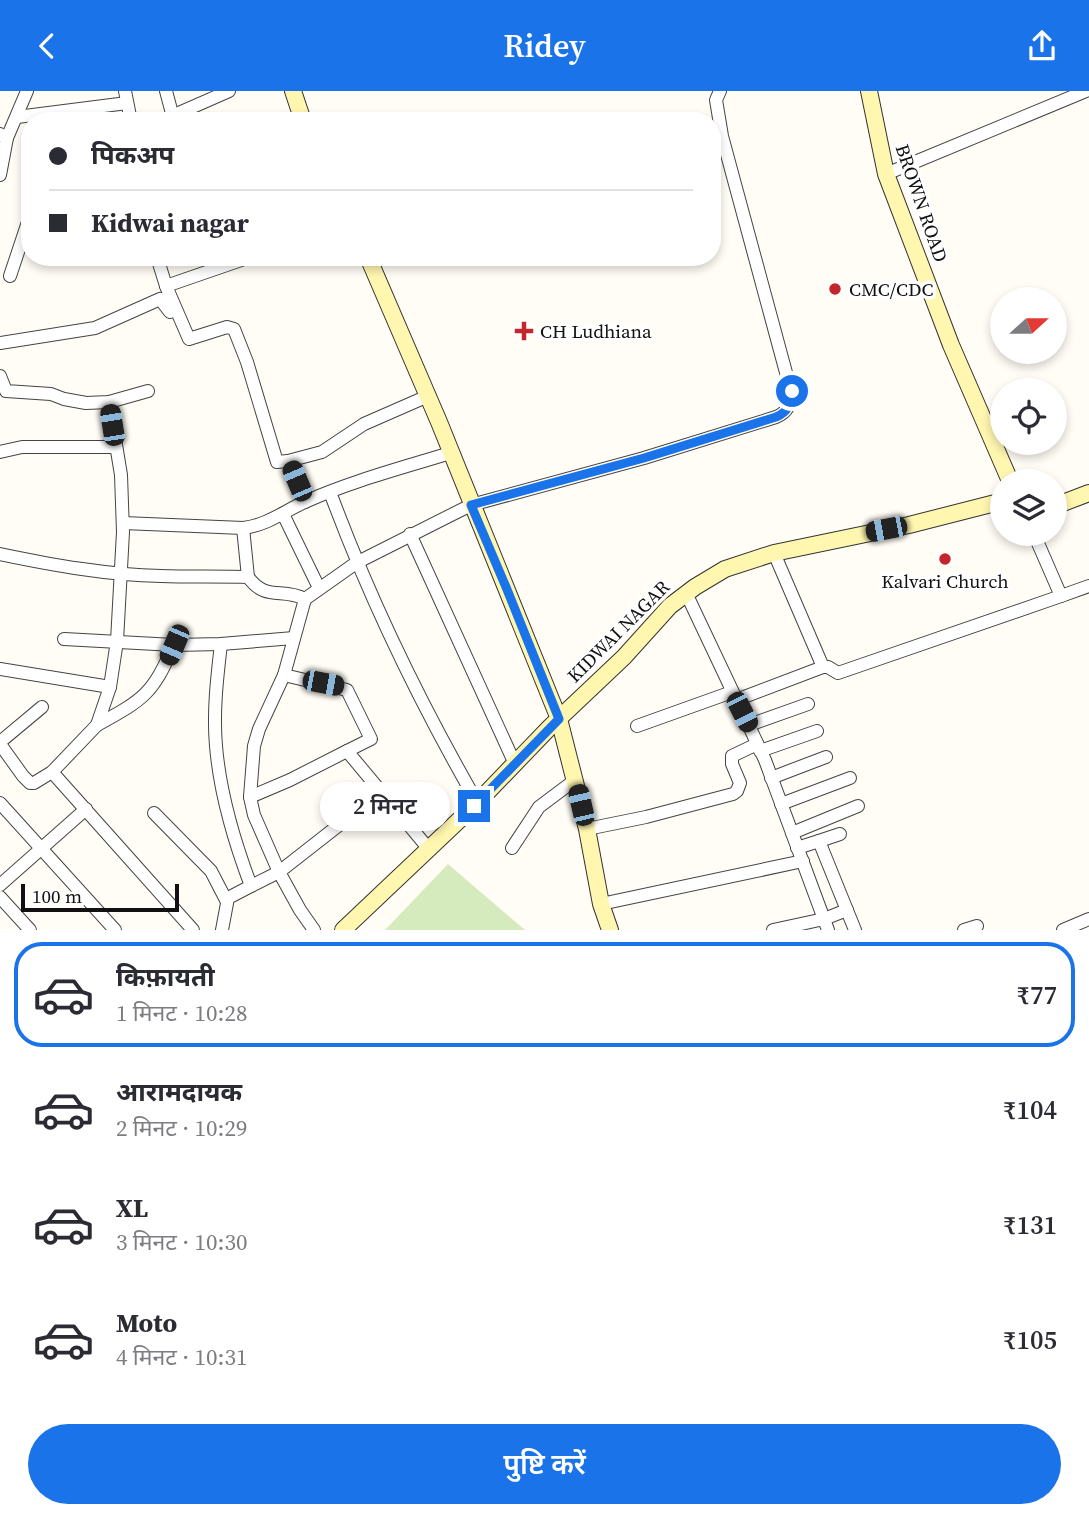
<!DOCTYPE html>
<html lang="hi">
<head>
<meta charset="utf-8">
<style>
  :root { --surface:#fff; --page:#f2f2f3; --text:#2b2b33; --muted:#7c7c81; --line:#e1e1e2; --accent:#1a73e8 }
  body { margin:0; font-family:"Source Serif 4","Noto Sans Devanagari",serif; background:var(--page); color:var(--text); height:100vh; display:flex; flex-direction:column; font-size:26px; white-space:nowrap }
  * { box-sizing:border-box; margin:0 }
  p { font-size:23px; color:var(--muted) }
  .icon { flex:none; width:38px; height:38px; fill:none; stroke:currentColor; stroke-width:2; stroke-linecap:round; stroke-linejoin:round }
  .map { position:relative; height:839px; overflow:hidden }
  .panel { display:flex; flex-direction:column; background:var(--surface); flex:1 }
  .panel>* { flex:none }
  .hud { position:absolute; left:21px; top:21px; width:700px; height:154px; border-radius:28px; box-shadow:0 4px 10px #0003; display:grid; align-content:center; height:154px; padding:0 28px; background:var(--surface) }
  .needle { width:46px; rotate:69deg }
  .buttons { position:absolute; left:990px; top:196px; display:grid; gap:14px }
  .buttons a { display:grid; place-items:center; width:77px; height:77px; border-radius:50%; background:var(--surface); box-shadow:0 4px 10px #0003; font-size:35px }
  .scale { position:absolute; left:21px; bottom:18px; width:158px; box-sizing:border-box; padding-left:7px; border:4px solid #111; border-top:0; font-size:19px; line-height:24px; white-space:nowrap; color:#111; -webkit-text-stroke:5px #fff; paint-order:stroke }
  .end { position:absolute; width:32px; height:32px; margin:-16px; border:9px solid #1a73e8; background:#fff; box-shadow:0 0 0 4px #fff }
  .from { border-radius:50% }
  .bubble { position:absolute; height:49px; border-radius:24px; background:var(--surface); box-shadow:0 4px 10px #0003; font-size:23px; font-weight:600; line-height:49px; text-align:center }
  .car { position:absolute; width:21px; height:42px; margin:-21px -10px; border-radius:9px; box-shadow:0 0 5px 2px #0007; background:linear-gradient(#222 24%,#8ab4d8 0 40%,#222 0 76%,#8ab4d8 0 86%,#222 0) }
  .hud b { display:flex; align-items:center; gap:24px; height:66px; font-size:26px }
  .hud b+b { border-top:2px solid var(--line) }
  .hud i { width:18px; height:18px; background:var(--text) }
  ul { padding:12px 0 0; list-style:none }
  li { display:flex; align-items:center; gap:21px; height:105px; margin:0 14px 10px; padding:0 14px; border:4px solid transparent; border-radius:28px }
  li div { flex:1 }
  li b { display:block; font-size:26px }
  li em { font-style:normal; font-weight:600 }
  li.active { border-color:var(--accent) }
  li>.icon { width:63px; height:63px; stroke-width:1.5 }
  .primary-button { display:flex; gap:14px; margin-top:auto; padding:14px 28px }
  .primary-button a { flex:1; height:80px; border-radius:42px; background:var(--accent); color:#fff; font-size:28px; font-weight:600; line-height:80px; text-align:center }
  header { display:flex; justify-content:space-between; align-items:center; height:91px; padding:0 28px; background:var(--accent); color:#fff; font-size:32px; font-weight:600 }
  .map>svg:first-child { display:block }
</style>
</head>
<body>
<header><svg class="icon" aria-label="back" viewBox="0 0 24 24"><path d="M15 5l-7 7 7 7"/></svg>Ridey<svg class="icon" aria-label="share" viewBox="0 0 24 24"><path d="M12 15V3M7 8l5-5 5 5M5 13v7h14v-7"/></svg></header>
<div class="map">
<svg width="1089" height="839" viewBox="0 0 1089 839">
  <rect width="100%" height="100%" fill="#fffdf5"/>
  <polygon fill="#d5ebbd" points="448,773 525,839 385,839"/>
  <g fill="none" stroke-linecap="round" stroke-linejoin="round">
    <g stroke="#444" stroke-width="14">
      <g id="street">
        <polyline points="125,0 131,30"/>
        <polyline points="166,0 174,30"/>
        <polyline points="172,25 229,0"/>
        <polyline points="17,26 127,12"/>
        <polyline points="0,43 7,47 27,0"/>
        <polyline points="886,83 1086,0"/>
        <polyline points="0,84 7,47"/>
        <polyline points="157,166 166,195 189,248 227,236 234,238 247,271 277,371 288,370 305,411"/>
        <polyline points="10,185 30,125"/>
        <polyline points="166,195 250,166"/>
        <polyline points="0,252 95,237 160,208 170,221"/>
        <polyline points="0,285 6,300 51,303 64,308 86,312 109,311 148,300"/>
        <polyline points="0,361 22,356 116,356"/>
        <polyline points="288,370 322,361 364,333 428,305"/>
        <path d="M330 401C370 509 420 612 477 711"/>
        <polyline points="283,423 319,497"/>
        <path d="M123 432 243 437C268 434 284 420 307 410 352 390 402 377 450 362"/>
        <polyline points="243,437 248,486"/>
        <polyline points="410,443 515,673"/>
        <polyline points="1034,443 1061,505 1089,495"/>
        <polyline points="774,462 823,576"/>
        <path d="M0 463C53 474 107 484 161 485 190 486 219 485 248 486 266 511 282 496 305 508"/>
        <polyline points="686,502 765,669 828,839"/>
        <polyline points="64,548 174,554 221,553 294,547"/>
        <path d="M221 553C217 587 213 621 216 655 220 703 234 750 251 795L228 807 222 839"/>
        <polyline points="0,578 110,596"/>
        <polyline points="284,584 347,599 371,648 347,660"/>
        <polyline points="736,609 823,576 828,576 838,582 1061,505"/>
        <path d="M97 634C144 608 152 604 174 554"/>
        <polyline points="749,634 808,613"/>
        <polyline points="637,635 732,601"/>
        <polyline points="0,651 42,616"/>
        <polyline points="0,653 23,685 30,692 34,692 52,681 97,634 110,596 117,550 123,441 121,384 109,311"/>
        <polyline points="760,660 817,640"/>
        <polyline points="52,681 193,839"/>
        <polyline points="771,687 826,666"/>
        <polyline points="250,706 290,689 347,660 428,757"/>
        <polyline points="0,712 115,839"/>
        <polyline points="781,713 850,687"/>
        <polyline points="154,722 211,780 226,809"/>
        <polyline points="587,738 646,726 733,703 737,700 740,692 732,673 732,665 757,653"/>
        <polyline points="792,742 858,715"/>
        <polyline points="819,750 840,743"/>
        <polyline points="512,757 539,716 575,689"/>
        <polyline points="797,757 819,750 855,839"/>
        <polyline points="0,794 86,718"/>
        <polyline points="251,795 279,781 380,702"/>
        <polyline points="0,806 30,839"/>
        <polyline points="601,813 803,770"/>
        <path d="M314 839 300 819 279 781 254 724 250 706 254 655 259 638 284 584 305 508 356 472 471 414 644 367 776 326C788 321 791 313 791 300L722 45 716 9 720 0"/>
        <polyline points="773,839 824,828 847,819"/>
        <polyline points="964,839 977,835"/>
        <polyline points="1063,839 1089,828"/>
      </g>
    </g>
    <g stroke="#333" stroke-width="18">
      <g id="secondary">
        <polyline points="293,0 303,30"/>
        <polyline points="869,0 886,83 951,254 1010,390"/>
        <polyline points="368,166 439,331 559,628 587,738 601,813 610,839"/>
        <polyline points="1055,415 1089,402"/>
        <polyline points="343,839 474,715 550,636 624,566 670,515 695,496 725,478 774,462 909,434 1003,410"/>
      </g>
    </g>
    <use href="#street" stroke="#fff" stroke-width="12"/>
    <use href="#secondary" stroke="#fff6b0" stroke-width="16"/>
  </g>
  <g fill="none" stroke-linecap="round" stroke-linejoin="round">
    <path stroke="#1a73e8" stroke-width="9" d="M474 715 559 628 506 496 471 414 644 367 776 326C788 321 791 313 792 300"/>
  </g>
  <g fill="#c4262e" stroke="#fff" stroke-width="2.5">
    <circle cx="835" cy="198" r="7"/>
    <path d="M520.5 229.5h7v7h7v7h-7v7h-7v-7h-7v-7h7z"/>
    <circle cx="945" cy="468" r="7"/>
  </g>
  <g text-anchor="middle" stroke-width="7" stroke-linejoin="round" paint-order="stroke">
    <g font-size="19" fill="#111" stroke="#fff">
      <text transform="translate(922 112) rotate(71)" y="7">BROWN ROAD</text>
      <text transform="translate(618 540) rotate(-45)" y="7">KIDWAI NAGAR</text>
    </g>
    <g font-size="19" fill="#111" stroke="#fff" text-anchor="start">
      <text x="849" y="205">CMC/CDC</text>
      <text x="540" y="247">CH Ludhiana</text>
      <text x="945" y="497" text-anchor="middle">Kalvari Church</text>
    </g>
  </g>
</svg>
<div class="buttons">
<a><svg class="needle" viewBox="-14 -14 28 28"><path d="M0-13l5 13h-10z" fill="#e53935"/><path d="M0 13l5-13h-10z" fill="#7c7c81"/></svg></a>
<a><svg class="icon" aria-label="locate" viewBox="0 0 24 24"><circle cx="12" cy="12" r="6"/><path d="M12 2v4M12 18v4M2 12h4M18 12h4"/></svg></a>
<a><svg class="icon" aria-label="layers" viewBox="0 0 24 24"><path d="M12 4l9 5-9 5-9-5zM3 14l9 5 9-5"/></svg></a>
</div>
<div class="scale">100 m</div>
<i class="end from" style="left:792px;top:300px"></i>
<i class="end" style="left:474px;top:715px"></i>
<div class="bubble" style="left:320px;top:691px;width:130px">2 मिनट</div>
<i class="car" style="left:112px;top:334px;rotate:351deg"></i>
<i class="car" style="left:297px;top:390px;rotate:337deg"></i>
<i class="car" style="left:886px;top:438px;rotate:259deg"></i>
<i class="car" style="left:174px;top:554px;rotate:203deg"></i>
<i class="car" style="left:323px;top:592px;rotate:101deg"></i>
<i class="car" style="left:742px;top:621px;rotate:153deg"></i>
<i class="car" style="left:581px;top:714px;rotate:347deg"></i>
<div class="hud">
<b><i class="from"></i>पिकअप</b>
<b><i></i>Kidwai nagar</b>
</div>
</div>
<section class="panel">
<ul>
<li class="active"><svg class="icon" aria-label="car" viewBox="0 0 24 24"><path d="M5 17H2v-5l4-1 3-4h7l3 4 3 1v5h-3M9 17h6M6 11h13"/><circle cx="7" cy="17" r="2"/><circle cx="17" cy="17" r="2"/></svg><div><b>किफ़ायती</b><p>1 मिनट · 10:28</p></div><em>₹77</em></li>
<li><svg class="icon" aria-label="car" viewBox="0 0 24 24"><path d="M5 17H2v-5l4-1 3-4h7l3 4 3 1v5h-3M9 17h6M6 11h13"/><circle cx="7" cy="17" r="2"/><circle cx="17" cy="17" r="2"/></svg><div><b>आरामदायक</b><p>2 मिनट · 10:29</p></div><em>₹104</em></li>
<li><svg class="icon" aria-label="car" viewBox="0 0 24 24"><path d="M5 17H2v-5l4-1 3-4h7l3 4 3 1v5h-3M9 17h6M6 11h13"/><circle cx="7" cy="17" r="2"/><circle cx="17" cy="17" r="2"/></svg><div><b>XL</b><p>3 मिनट · 10:30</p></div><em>₹131</em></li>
<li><svg class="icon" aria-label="car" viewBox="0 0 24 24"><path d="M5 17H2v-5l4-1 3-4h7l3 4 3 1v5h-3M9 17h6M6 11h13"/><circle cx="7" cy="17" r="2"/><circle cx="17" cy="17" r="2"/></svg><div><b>Moto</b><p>4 मिनट · 10:31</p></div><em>₹105</em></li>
</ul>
<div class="primary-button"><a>पुष्टि करें</a></div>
</section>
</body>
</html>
